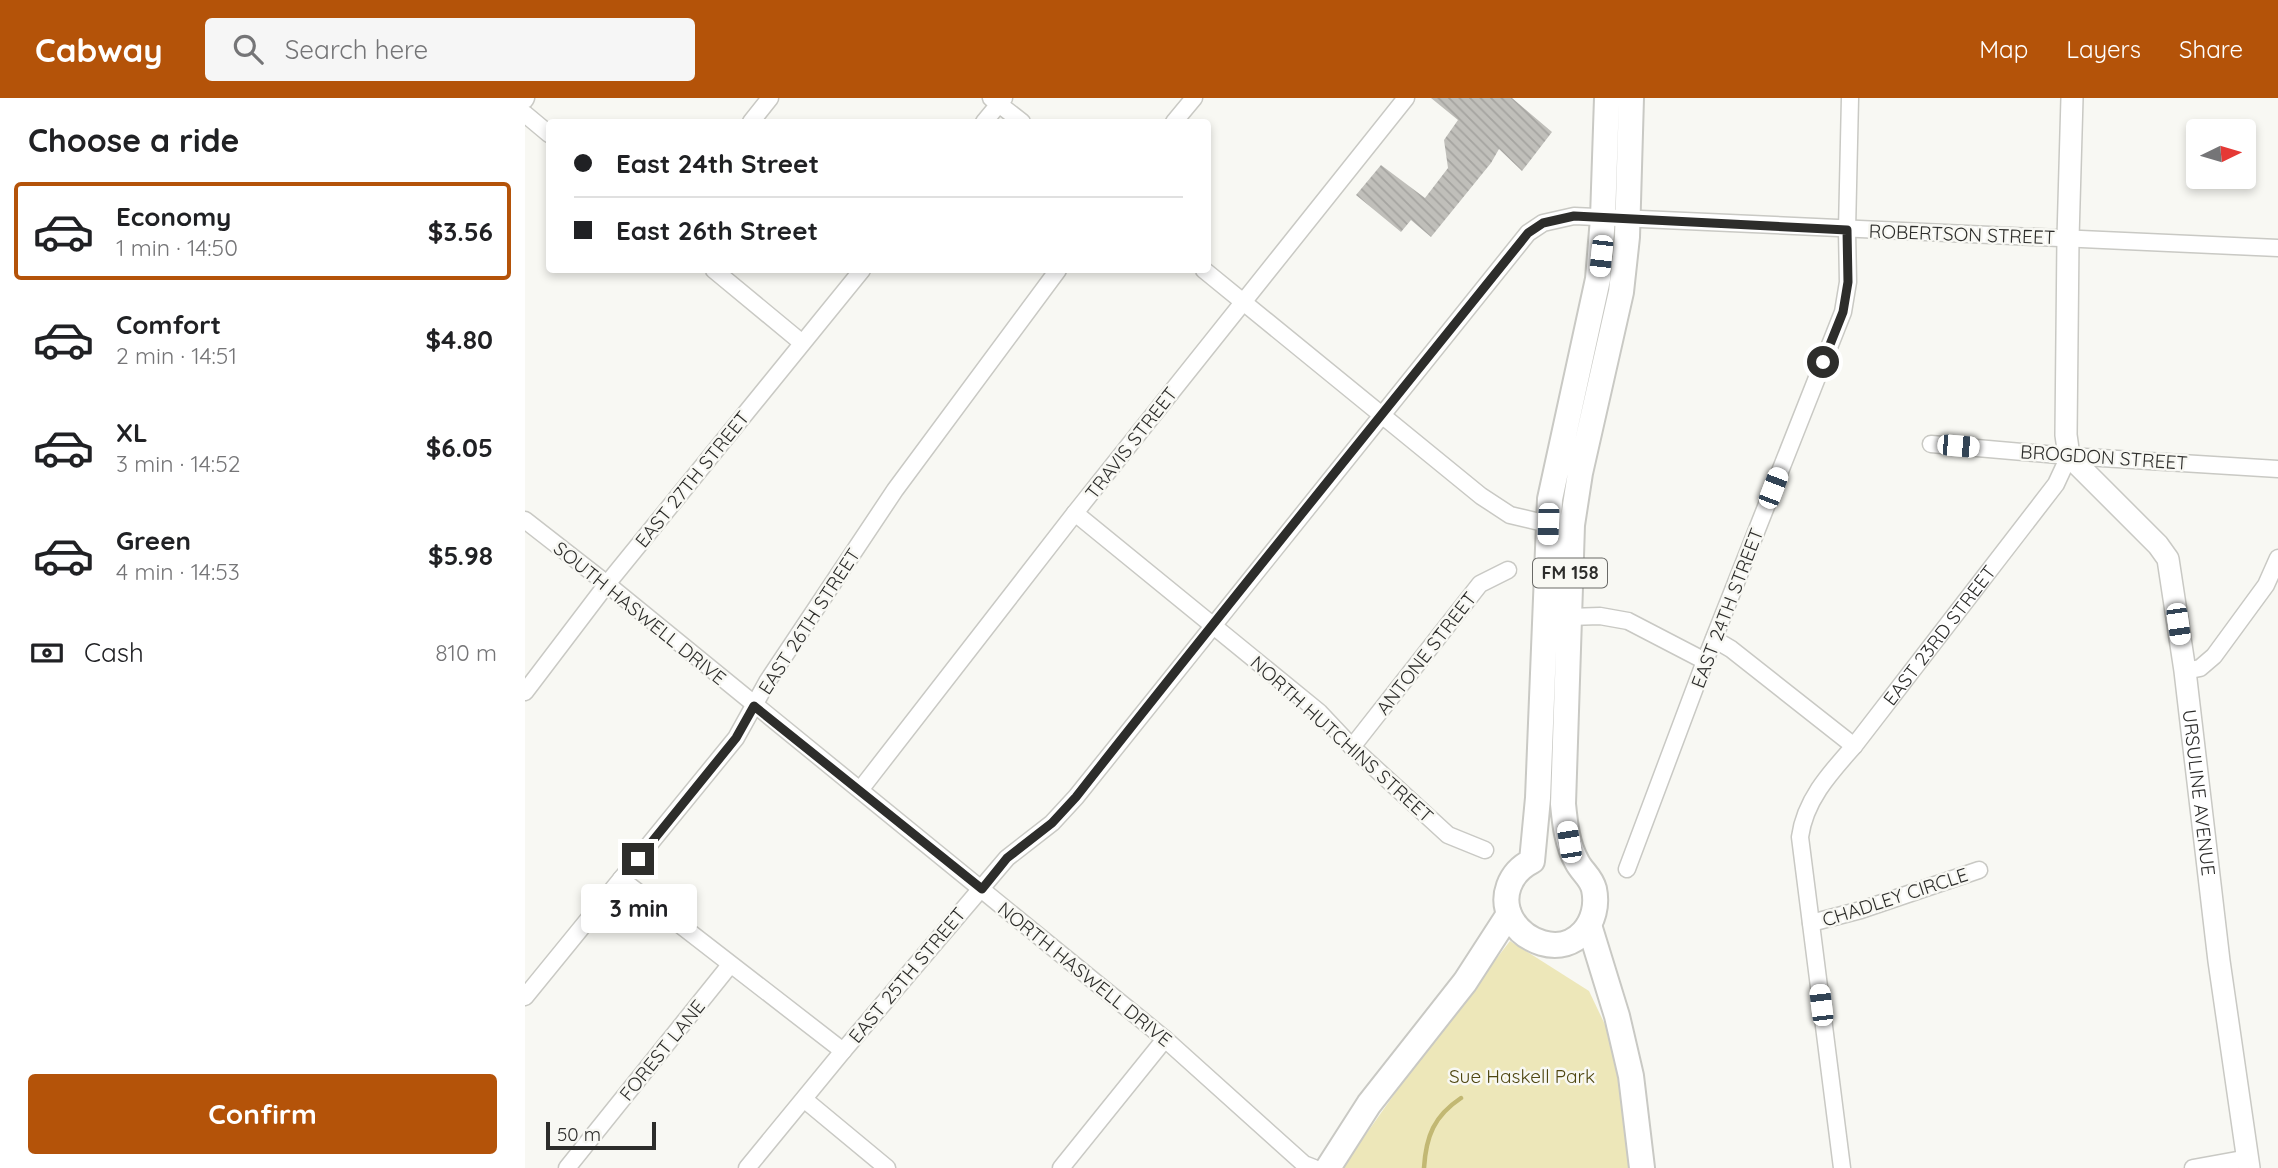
<!DOCTYPE html>
<html lang="en">
<head>
<meta charset="utf-8">
<style>
  :root { --surface:#fff; --page:#f6f6f6; --text:#202124; --muted:#757577; --line:#e0e0e0; --accent:#b45309 }
  body { margin:0; font-family:Quicksand,sans-serif; background:var(--page); color:var(--text); height:100vh; display:flex; flex-direction:column; font-size:26px; white-space:nowrap }
  * { box-sizing:border-box; margin:0 }
  p { font-size:23px; color:var(--muted) }
  .icon { flex:none; width:38px; height:38px; fill:none; stroke:currentColor; stroke-width:2; stroke-linecap:round; stroke-linejoin:round }
  .map { position:relative; flex:1; overflow:hidden }
  .panel { display:flex; flex-direction:column; background:var(--surface); width:525px }
  .panel>* { flex:none }
  .top-card { position:absolute; left:21px; top:21px; width:665px; height:154px; border-radius:7px; box-shadow:0 4px 10px #0003; display:grid; align-content:center; height:154px; padding:0 28px; background:var(--surface) }
  .needle { width:46px; rotate:85deg }
  .controls { position:absolute; left:1661px; top:21px; display:grid; gap:14px }
  .controls a { display:grid; place-items:center; width:70px; height:70px; border-radius:7px; background:var(--surface); box-shadow:0 4px 10px #0003; font-size:35px }
  .scale { position:absolute; left:21px; bottom:18px; width:110px; box-sizing:border-box; padding-left:7px; border:4px solid #2d2d2b; border-top:0; font-size:19px; line-height:24px; white-space:nowrap; color:#2d2d2b; -webkit-text-stroke:5px #f8f8f3; paint-order:stroke }
  .end { position:absolute; width:32px; height:32px; margin:-16px; border:9px solid #2d2d2b; background:#fff; box-shadow:0 0 0 4px #fff }
  .from { border-radius:50% }
  .bubble { position:absolute; height:49px; border-radius:7px; background:var(--surface); box-shadow:0 4px 10px #0003; font-size:23px; font-weight:700; line-height:49px; text-align:center }
  .car { position:absolute; width:21px; height:42px; margin:-21px -10px; border-radius:9px; box-shadow:0 0 5px 2px #0007; background:linear-gradient(#fff 24%,#345 0 40%,#fff 0 76%,#345 0 86%,#fff 0) }
  .top-card b { display:flex; align-items:center; gap:24px; height:66px; font-size:26px }
  .top-card b+b { border-top:2px solid var(--line) }
  .top-card i { width:18px; height:18px; background:var(--text) }
  ul { padding:0; list-style:none }
  li { display:flex; align-items:center; gap:21px; height:98px; margin:0 14px 10px; padding:0 14px; border:4px solid transparent; border-radius:7px }
  li div { flex:1 }
  li b { display:block; font-size:26px }
  li em { font-style:normal; font-weight:700 }
  li.active { border-color:var(--accent) }
  li>.icon { width:63px; height:63px; stroke-width:1.5 }
  h2 { padding:0 28px; font-size:32px; line-height:84px }
  .pay { display:flex; align-items:center; gap:18px; height:77px; padding:0 28px; font-size:26px }
  .pay p { margin-inline-start:auto }
  .button { display:flex; gap:14px; margin-top:auto; padding:14px 28px }
  .button a { flex:1; height:80px; border-radius:7px; background:var(--accent); color:#fff; font-size:28px; font-weight:700; line-height:80px; text-align:center }
  header { display:flex; align-items:center; gap:42px; box-sizing:border-box; height:98px; padding:0 35px; background:var(--accent); color:#fff }
  header strong { font-size:33px }
  nav { display:flex; gap:38px; margin-inline-start:auto; font-size:24px }
  .search { width:490px; height:63px; background:var(--page); display:flex; align-items:center; gap:18px; box-sizing:border-box; padding:0 24px; border-radius:7px; color:var(--muted); font-size:26px }
  main { display:flex; flex:1; min-height:0 }
  .map>svg:first-child { display:block }
</style>
</head>
<body>
<header>
<strong>Cabway</strong>
<div class="search"><svg class="icon" aria-label="search" viewBox="0 0 24 24"><circle cx="10" cy="10" r="6"/><path d="M15 15l6 6"/></svg>Search here</div>
<nav><a>Map</a><a>Layers</a><a>Share</a></nav>
</header>
<main>
<section class="panel">
<h2>Choose a ride</h2>
<ul>
<li class="active"><svg class="icon" aria-label="car" viewBox="0 0 24 24"><path d="M5 17H2v-5l4-1 3-4h7l3 4 3 1v5h-3M9 17h6M6 11h13"/><circle cx="7" cy="17" r="2"/><circle cx="17" cy="17" r="2"/></svg><div><b>Economy</b><p>1 min · 14:50</p></div><em>$3.56</em></li>
<li><svg class="icon" aria-label="car" viewBox="0 0 24 24"><path d="M5 17H2v-5l4-1 3-4h7l3 4 3 1v5h-3M9 17h6M6 11h13"/><circle cx="7" cy="17" r="2"/><circle cx="17" cy="17" r="2"/></svg><div><b>Comfort</b><p>2 min · 14:51</p></div><em>$4.80</em></li>
<li><svg class="icon" aria-label="car" viewBox="0 0 24 24"><path d="M5 17H2v-5l4-1 3-4h7l3 4 3 1v5h-3M9 17h6M6 11h13"/><circle cx="7" cy="17" r="2"/><circle cx="17" cy="17" r="2"/></svg><div><b>XL</b><p>3 min · 14:52</p></div><em>$6.05</em></li>
<li><svg class="icon" aria-label="car" viewBox="0 0 24 24"><path d="M5 17H2v-5l4-1 3-4h7l3 4 3 1v5h-3M9 17h6M6 11h13"/><circle cx="7" cy="17" r="2"/><circle cx="17" cy="17" r="2"/></svg><div><b>Green</b><p>4 min · 14:53</p></div><em>$5.98</em></li>
</ul>
<div class="pay"><svg class="icon" aria-label="cash" viewBox="0 0 24 24"><path d="M3 7h18v10H3z"/><circle cx="12" cy="12" r="2"/></svg>Cash<p>810 m</p></div>
<div class="button"><a>Confirm</a></div>
</section>
<div class="map">
<svg width="1753" height="1070" viewBox="0 0 1753 1070">
  <defs>
    <pattern id="building-back-hatch" width="6" height="6" patternUnits="userSpaceOnUse" patternTransform="scale(1.75)"><rect width="6" height="6" fill="#c0bfba"/><path d="M-1 5l2 2M0 0l6 6M5-1l2 2" fill="none" stroke="#a5a4a0"/></pattern>
  </defs>
  <rect width="100%" height="100%" fill="#f8f8f3"/>
  <polygon fill="#ede7b9" points="985,843 1064,893 1084,935 1094,986 1104,1070 817,1070 897,957"/>
  <g fill="none" stroke-linecap="round" stroke-linejoin="round">
    <path stroke="#c2b873" stroke-width="4.5" d="M899 1070C901 1038 909 1018 936 1000"/>
  </g>
  <polygon fill="url(#building-back-hatch)" points="906,0 987,0 1027,34 997,73 974,51 966,65 906,139 886,122 876,134 831,97 856,67 900,100 923,70 919,42 933,22"/>
  <g fill="none" stroke-linecap="round" stroke-linejoin="round">
    <g stroke="#c9c9c4" stroke-width="19">
      <g id="street">
        <polyline points="466,0 497,24"/>
        <polyline points="0,2 1,0"/>
        <polyline points="0,16 24,36"/>
        <polyline points="226,24 245,0"/>
        <polyline points="459,24 479,0"/>
        <polyline points="649,24 669,0"/>
        <polyline points="189,172 276,244"/>
        <polyline points="679,172 956,398 985,417 1023,426"/>
        <polyline points="1406,346 1544,358 1753,371"/>
        <polyline points="550,415 794,614 827,649 923,737 960,752"/>
        <polyline points="0,422 82,486 640,941 779,1066 789,1070"/>
        <polyline points="1044,519 1075,518 1103,523 1180,563"/>
        <polyline points="1189,541 1206,551 1329,648"/>
        <polyline points="1660,573 1675,570 1689,558 1741,487 1753,460"/>
        <polyline points="0,594 82,486 337,172"/>
        <polyline points="827,649 955,486 983,472"/>
        <polyline points="335,692 550,415 881,0"/>
        <polyline points="1102,771 1180,563 1318,214 1323,184 1322,132 1325,0"/>
        <polyline points="96,781 318,953"/>
        <polyline points="1286,825 1336,812 1454,772"/>
        <polyline points="0,899 211,640 242,584 370,392 533,172"/>
        <polyline points="280,1002 362,1070"/>
        <polyline points="42,1070 205,867"/>
        <path d="M222 1070 318 953 482 760 527 725 551 699C701 510 853 323 1003 135L1018 125 1049 118 1753 150"/>
        <polyline points="536,1070 640,941"/>
        <path id="s1" d="M1317 1070 1275 739C1280 702 1305 675 1329 648L1531 386 1544 358"/>
        <polyline points="1668,1070 1723,1060"/>
      </g>
    </g>
    <g stroke="#c9c9c4" stroke-width="24">
      <g id="secondary">
        <path id="s2" d="M1547 0 1543 140 1541 337 1544 358 1633 447 1643 461 1660 573 1694 863 1724 1070"/>
      </g>
    </g>
    <g stroke="#c9c9c4" stroke-width="28">
      <g id="primary">
        <path d="M1082 0 1078 120 1073 181 1025 401 1013 700 1007 763C985 774 974 799 987 822 994 834 1004 841 1017 845 1051 855 1076 824 1069 791 1066 779 1057 774 1052 764 1042 746 1040 726 1038 706L1047 427 1055 375 1096 194 1102 139 1106 0"/>
        <polyline points="1064,827 1092,918 1106,978 1117,1070"/>
        <polyline points="803,1070 844,1006 940,884 984,816"/>
      </g>
    </g>
    <use href="#street" stroke="#fff" stroke-width="16"/>
    <use href="#secondary" stroke="#fff" stroke-width="21"/>
    <use href="#primary" stroke="#fff" stroke-width="24"/>
  </g>
  <g fill="none" stroke-linecap="round" stroke-linejoin="round">
    <path stroke="#2d2d2b" stroke-width="9" d="M113 761 211 640 229 608 457 791 482 760 527 725 551 699C700 509 852 323 1003 135L1018 125 1049 118 1322 132 1323 184 1318 214 1298 264"/>
  </g>
  <g text-anchor="middle" stroke-width="5" stroke-linejoin="round" paint-order="stroke">
    <rect fill="#f8f8f3" stroke="#6a6a67" stroke-width="2" x="1008" y="460.5" width="74" height="29" rx="5"/>
    <g font-size="18" font-weight="bold" fill="#2d2d2b">
      <text x="1045" y="481">FM 158</text>
    </g>
    <g font-size="19" fill="#2d2d2b" stroke="#f8f8f3">
      <text transform="translate(1437 136) rotate(2)" y="7">ROBERTSON STREET</text>
      <text transform="translate(606 345) rotate(-52)" y="7">TRAVIS STREET</text>
      <text transform="translate(1579 359) rotate(4)" y="7">BROGDON STREET</text>
      <text transform="translate(167 381) rotate(-51)" y="7">EAST 27TH STREET</text>
      <text transform="translate(1202 510) rotate(-69)" y="7">EAST 24TH STREET</text>
      <text transform="translate(115 515) rotate(39)" y="7">SOUTH HASWELL DRIVE</text>
      <text transform="translate(284 523) rotate(-57)" y="7">EAST 26TH STREET</text>
      <text dy="7" stroke="none"><textPath href="#s1" startOffset="581">EAST 23RD STREET</textPath></text>
      <text transform="translate(901 555) rotate(-52)" y="7">ANTONE STREET</text>
      <text transform="translate(817 641) rotate(42)" y="7">NORTH HUTCHINS STREET</text>
      <text dy="7" stroke="none"><textPath href="#s2" startOffset="737">URSULINE AVENUE</textPath></text>
      <text transform="translate(1370 799) rotate(-18)" y="7">CHADLEY CIRCLE</text>
      <text transform="translate(560 876) rotate(39)" y="7">NORTH HASWELL DRIVE</text>
      <text transform="translate(382 877) rotate(-50)" y="7">EAST 25TH STREET</text>
      <text transform="translate(137 952) rotate(-51)" y="7">FOREST LANE</text>
    </g>
    <g font-size="19" fill="#4e4610" stroke="#f8f8f3">
      <text x="997" y="985">Sue Haskell Park</text>
    </g>
  </g>
</svg>
<div class="controls">
<a><svg class="needle" viewBox="-14 -14 28 28"><path d="M0-13l5 13h-10z" fill="#e53935"/><path d="M0 13l5-13h-10z" fill="#757577"/></svg></a>
</div>
<div class="scale">50 m</div>
<i class="end from" style="left:1298px;top:264px"></i>
<i class="end" style="left:113px;top:761px"></i>
<div class="bubble" style="left:56px;top:786px;width:116px">3 min</div>
<i class="car" style="left:1076px;top:158px;rotate:186deg"></i>
<i class="car" style="left:1433px;top:348px;rotate:95deg"></i>
<i class="car" style="left:1248px;top:390px;rotate:21deg"></i>
<i class="car" style="left:1023px;top:426px;rotate:182deg"></i>
<i class="car" style="left:1653px;top:526px;rotate:172deg"></i>
<i class="car" style="left:1044px;top:744px;rotate:351deg"></i>
<i class="car" style="left:1296px;top:907px;rotate:353deg"></i>
<div class="top-card">
<b><i class="from"></i>East 24th Street</b>
<b><i></i>East 26th Street</b>
</div>
</div>
</main>
</body>
</html>
